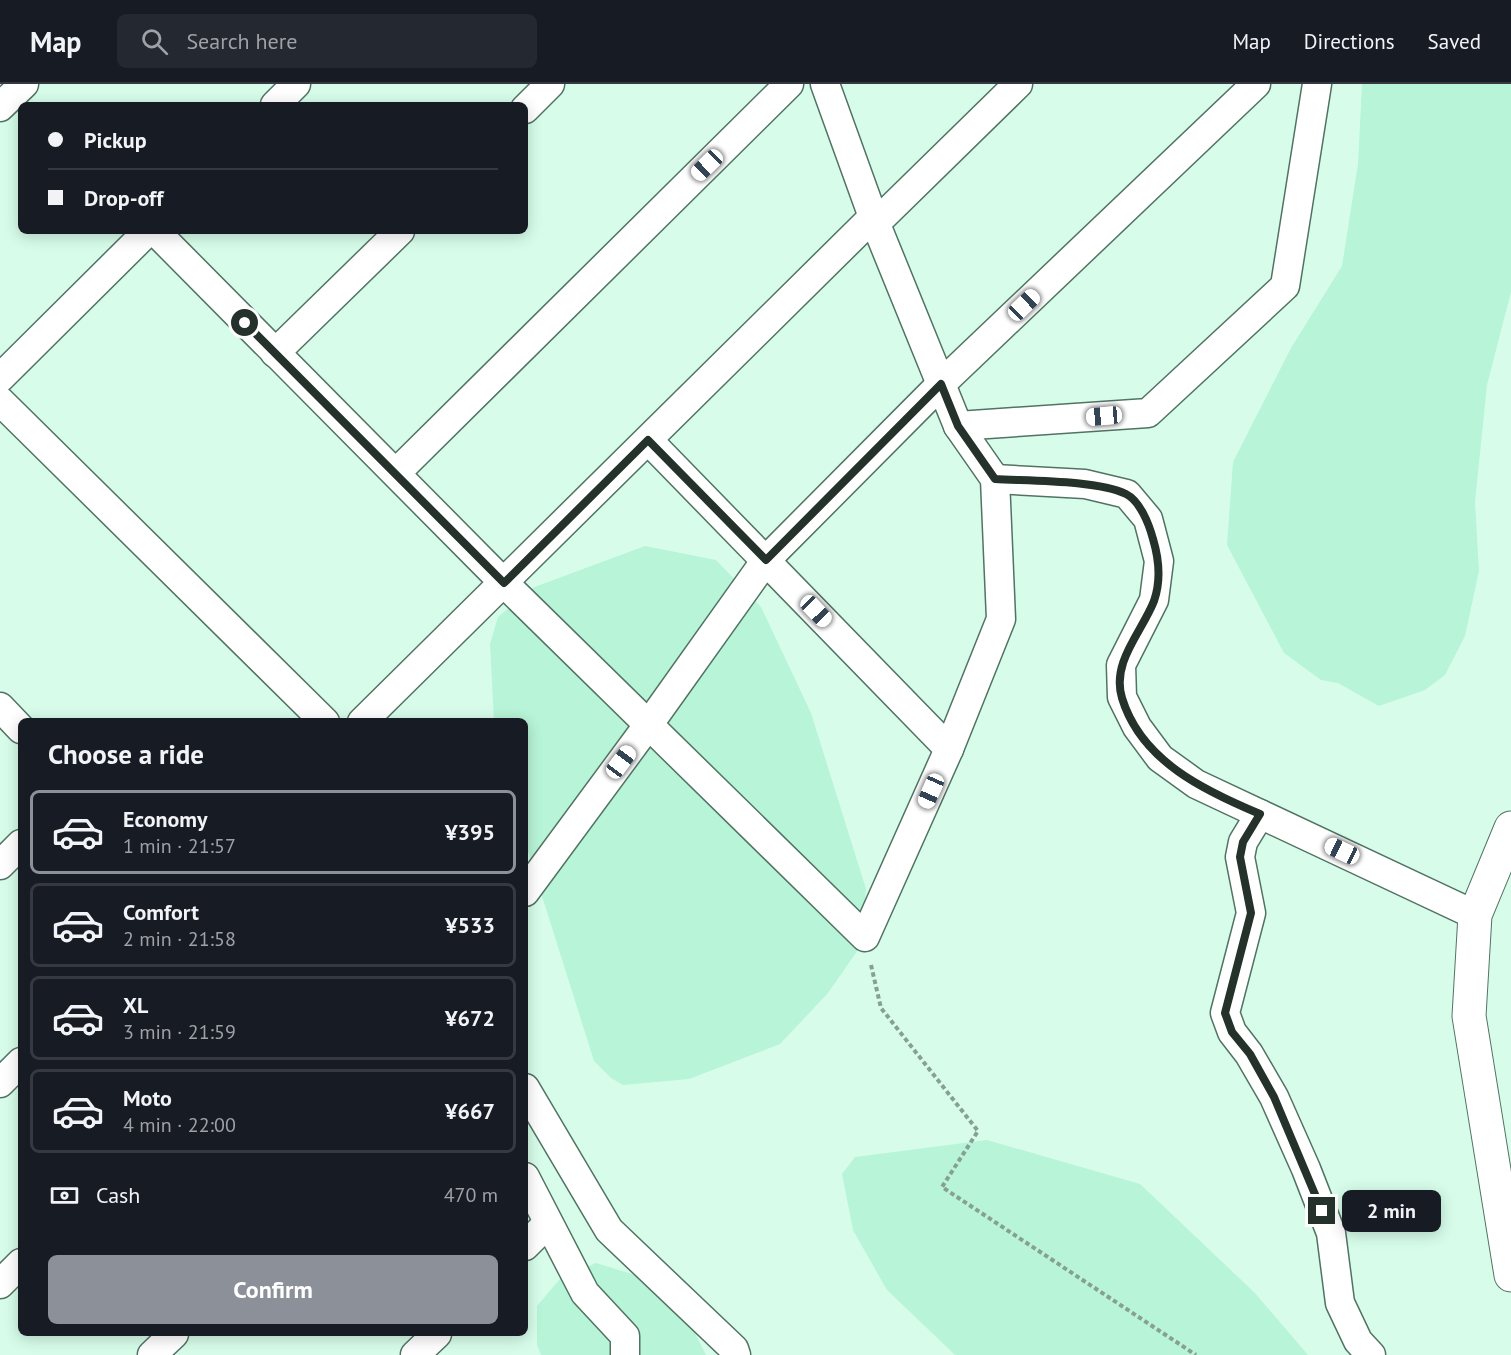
<!DOCTYPE html>
<html lang="en">
<head>
<meta charset="utf-8">
<style>
  :root { --surface:#171b24; --page:#242831; --text:#f1f3f6; --muted:#9ea1a6; --line:#363941; --accent:#8c9099 }
  body { margin:0; font-family:"PT Sans",sans-serif; background:var(--page); color:var(--text); height:100vh; display:flex; flex-direction:column; font-size:22px; white-space:nowrap }
  * { box-sizing:border-box; margin:0 }
  p { font-size:20px; color:var(--muted) }
  .icon { flex:none; width:33px; height:33px; fill:none; stroke:currentColor; stroke-width:2; stroke-linecap:round; stroke-linejoin:round }
  .map { position:relative; flex:1; overflow:hidden }
  .details { position:absolute; left:18px; top:634px; width:510px; height:618px; display:flex; flex-direction:column; background:var(--surface); border-radius:9px; box-shadow:0 3px 15px #0003 }
  .details>* { flex:none }
  .banner { position:absolute; left:18px; top:18px; width:510px; height:132px; border-radius:9px; box-shadow:0 3px 15px #0003; display:grid; align-content:center; height:132px; padding:0 30px; background:var(--surface) }
  .end { position:absolute; width:27px; height:27px; margin:-14px; border:8px solid #24322b; background:#fff; box-shadow:0 0 0 3px #fff }
  .from { border-radius:50% }
  .bubble { position:absolute; height:42px; border-radius:9px; background:var(--surface); box-shadow:0 3px 15px #0003; font-size:20px; font-weight:800; line-height:42px; text-align:center }
  .car { position:absolute; width:18px; height:36px; margin:-18px -9px; border-radius:8px; box-shadow:0 0 4px 2px #0007; background:linear-gradient(#fff 24%,#345 0 40%,#fff 0 76%,#345 0 86%,#fff 0) }
  .banner b { display:flex; align-items:center; gap:21px; height:57px; font-size:22px }
  .banner b+b { border-top:2px solid var(--line) }
  .banner i { width:15px; height:15px; background:var(--text) }
  ul { padding:0; list-style:none }
  li { display:flex; align-items:center; gap:18px; height:84px; margin:0 12px 9px; padding:0 18px; border:3px solid var(--line); border-radius:9px }
  li div { flex:1 }
  li b { display:block; font-size:22px }
  li em { font-style:normal; font-weight:800 }
  li.active { border-color:var(--accent) }
  li>.icon { width:54px; height:54px; stroke-width:1.5 }
  h2 { padding:0 30px; font-size:27px; line-height:72px }
  .pay { display:flex; align-items:center; gap:15px; height:66px; padding:0 30px; font-size:22px }
  .pay p { margin-inline-start:auto }
  .action { display:flex; gap:12px; margin-top:auto; padding:12px 30px }
  .action a { flex:1; height:69px; border-radius:9px; background:var(--accent); color:#fff; font-size:24px; font-weight:800; line-height:69px; text-align:center }
  header { display:flex; align-items:center; gap:36px; box-sizing:border-box; height:84px; padding:0 30px; background:var(--surface); border-bottom:2px solid var(--line) }
  header strong { font-size:28px }
  nav { display:flex; gap:33px; margin-inline-start:auto; font-size:21px }
  .search { width:420px; height:54px; background:var(--page); display:flex; align-items:center; gap:15px; box-sizing:border-box; padding:0 21px; border-radius:9px; color:var(--muted); font-size:22px }
  .map>svg:first-child { display:block }
</style>
</head>
<body>
<header>
<strong>Map</strong>
<div class="search"><svg class="icon" aria-label="search" viewBox="0 0 24 24"><circle cx="10" cy="10" r="6"/><path d="M15 15l6 6"/></svg>Search here</div>
<nav><a>Map</a><a>Directions</a><a>Saved</a></nav>
</header>
<div class="map">
<svg width="1511" height="1271" viewBox="0 0 1511 1271">
  <rect width="100%" height="100%" fill="#d7fdea"/>
  <g fill="#b8f4d7">
    <polygon points="1362,0 1511,0 1511,208 1487,301 1475,418 1479,487 1465,552 1445,591 1425,606 1379,622 1338,599 1321,596 1284,569 1227,461 1233,378 1291,264 1342,182 1358,80"/>
    <polygon points="645,462 716,476 761,523 811,629 866,805 860,863 828,909 780,960 689,995 623,1001 611,994 594,977 525,758 525,638 494,637 490,560 498,533 532,504"/>
    <polygon points="987,1056 1140,1100 1255,1209 1308,1271 955,1271 887,1206 853,1146 842,1090 855,1073"/>
    <polygon points="596,1179 645,1194 691,1241 706,1271 541,1271 537,1261 537,1222 560,1195"/>
  </g>
  <g fill="none" stroke-linecap="round" stroke-linejoin="round">
    <g stroke="#517363" stroke-width="31">
      <g id="minor">
        <polyline points="275,21 296,0"/>
        <polyline points="0,23 24,0"/>
        <polyline points="525,25 550,0"/>
        <polyline points="876,139 1018,0"/>
        <polyline points="155,147 504,499 865,853 949,665 1001,535 995,395 958,342 873,133 825,0"/>
        <polyline points="275,269 400,147"/>
        <polyline points="0,294 148,147"/>
        <polyline points="0,317 325,638"/>
        <polyline points="958,342 1148,329 1285,202 1317,0"/>
        <polyline points="648,356 949,665"/>
        <polyline points="396,389 789,0"/>
        <polyline points="995,395 1085,400 1127,410 1148,435 1159,477 1154,516 1121,581 1122,613 1137,643 1160,674 1196,700 1475,831"/>
        <polyline points="0,623 21,645"/>
        <polyline points="362,638 873,133"/>
        <polyline points="1260,730 1243,758 1240,773 1251,829 1225,929 1232,948 1249,970 1274,1013 1306,1085 1331,1149 1340,1219 1358,1257 1371,1271"/>
        <polyline points="0,781 21,760"/>
        <polyline points="525,808 649,640 766,476 941,300 1256,0"/>
        <polyline points="0,999 21,978"/>
        <polyline points="525,1004 609,1146 734,1265 736,1271"/>
        <polyline points="525,1093 585,1209 625,1252 625,1271"/>
        <polyline points="525,1162 548,1139"/>
        <polyline points="0,1200 21,1179"/>
        <polyline points="152,1271 174,1250"/>
        <polyline points="415,1271 437,1250"/>
      </g>
    </g>
    <g stroke="#517363" stroke-width="35">
      <polyline id="tertiary" points="1511,744 1475,831 1469,932 1511,1191"/>
    </g>
    <polyline stroke="#86a193" stroke-width="4" stroke-dasharray="4.5 3" stroke-linecap="butt" points="871,881 881,924 978,1047 942,1103 1196,1271"/>
    <use href="#minor" stroke="#fff" stroke-width="28"/>
    <use href="#tertiary" stroke="#fff" stroke-width="33"/>
  </g>
  <g fill="none" stroke-linecap="round" stroke-linejoin="round">
    <path stroke="#24322b" stroke-width="8" d="M245 239 504 499 648 356 766 476 941 300 958 342 995 395C1028 397 1097 396 1126 410 1140 417 1149 440 1153 455 1159 475 1161 497 1154 517 1142 548 1111 578 1122 614 1141 677 1205 707 1260 730L1243 758 1240 773 1251 829 1225 929 1232 948 1250 970 1274 1013 1322 1127"/>
  </g>
</svg>
<i class="end from" style="left:245px;top:239px"></i>
<i class="end" style="left:1322px;top:1127px"></i>
<div class="bubble" style="left:1342px;top:1106px;width:99px">2 min</div>
<i class="car" style="left:707px;top:81px;rotate:226deg"></i>
<i class="car" style="left:1024px;top:221px;rotate:46deg"></i>
<i class="car" style="left:1104px;top:332px;rotate:265deg"></i>
<i class="car" style="left:816px;top:527px;rotate:136deg"></i>
<i class="car" style="left:621px;top:678px;rotate:37deg"></i>
<i class="car" style="left:931px;top:707px;rotate:204deg"></i>
<i class="car" style="left:1342px;top:767px;rotate:295deg"></i>
<div class="banner">
<b><i class="from"></i>Pickup</b>
<b><i></i>Drop-off</b>
</div>
<section class="details">
<h2>Choose a ride</h2>
<ul>
<li class="active"><svg class="icon" aria-label="car" viewBox="0 0 24 24"><path d="M5 17H2v-5l4-1 3-4h7l3 4 3 1v5h-3M9 17h6M6 11h13"/><circle cx="7" cy="17" r="2"/><circle cx="17" cy="17" r="2"/></svg><div><b>Economy</b><p>1 min · 21:57</p></div><em>¥395</em></li>
<li><svg class="icon" aria-label="car" viewBox="0 0 24 24"><path d="M5 17H2v-5l4-1 3-4h7l3 4 3 1v5h-3M9 17h6M6 11h13"/><circle cx="7" cy="17" r="2"/><circle cx="17" cy="17" r="2"/></svg><div><b>Comfort</b><p>2 min · 21:58</p></div><em>¥533</em></li>
<li><svg class="icon" aria-label="car" viewBox="0 0 24 24"><path d="M5 17H2v-5l4-1 3-4h7l3 4 3 1v5h-3M9 17h6M6 11h13"/><circle cx="7" cy="17" r="2"/><circle cx="17" cy="17" r="2"/></svg><div><b>XL</b><p>3 min · 21:59</p></div><em>¥672</em></li>
<li><svg class="icon" aria-label="car" viewBox="0 0 24 24"><path d="M5 17H2v-5l4-1 3-4h7l3 4 3 1v5h-3M9 17h6M6 11h13"/><circle cx="7" cy="17" r="2"/><circle cx="17" cy="17" r="2"/></svg><div><b>Moto</b><p>4 min · 22:00</p></div><em>¥667</em></li>
</ul>
<div class="pay"><svg class="icon" aria-label="cash" viewBox="0 0 24 24"><path d="M3 7h18v10H3z"/><circle cx="12" cy="12" r="2"/></svg>Cash<p>470 m</p></div>
<div class="action"><a>Confirm</a></div>
</section>
</div>
</body>
</html>
